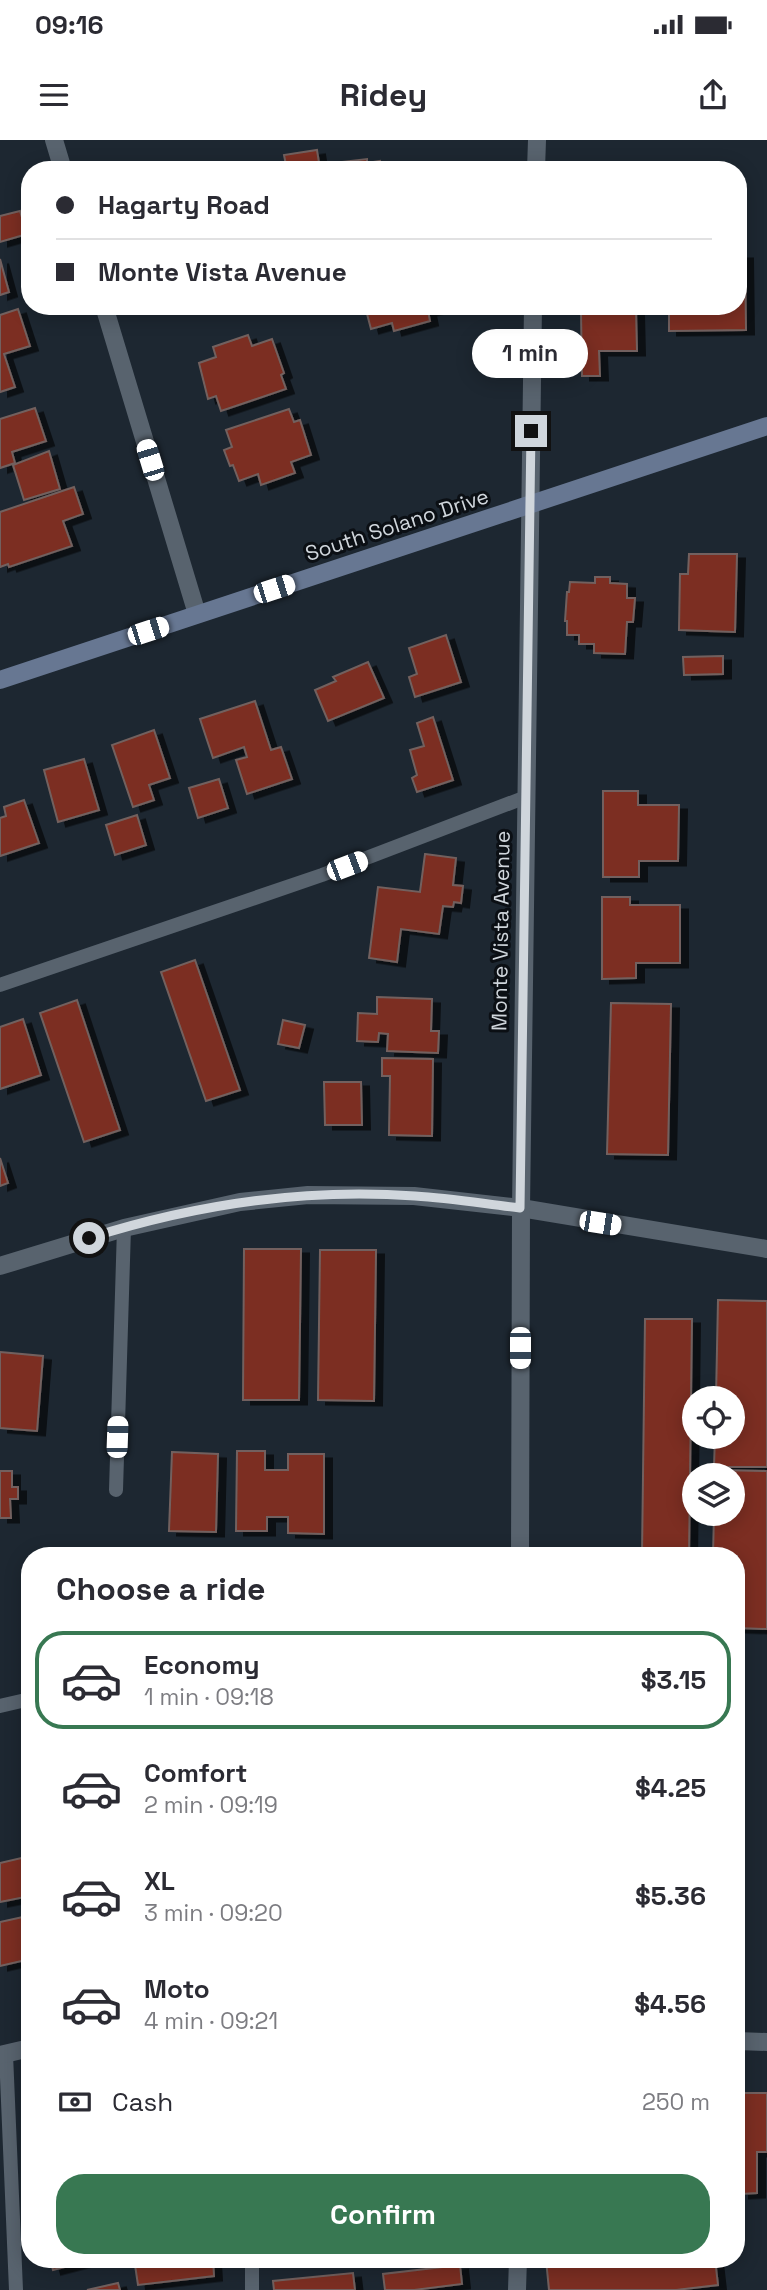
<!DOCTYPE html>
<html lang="en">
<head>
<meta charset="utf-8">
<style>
  :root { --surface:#fff; --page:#f2f2f3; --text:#2b2b33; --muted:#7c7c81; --line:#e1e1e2; --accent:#387852 }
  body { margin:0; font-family:"Space Grotesk",sans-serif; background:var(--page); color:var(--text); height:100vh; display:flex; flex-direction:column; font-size:26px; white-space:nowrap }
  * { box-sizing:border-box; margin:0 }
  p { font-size:23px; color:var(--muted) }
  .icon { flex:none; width:38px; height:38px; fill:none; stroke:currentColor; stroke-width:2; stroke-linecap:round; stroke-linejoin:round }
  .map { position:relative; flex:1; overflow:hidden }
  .panel { position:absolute; left:21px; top:1407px; width:724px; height:721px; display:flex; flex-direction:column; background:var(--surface); border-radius:28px; box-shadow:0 4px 18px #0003 }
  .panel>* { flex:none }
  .guide { position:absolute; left:21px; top:21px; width:726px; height:154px; border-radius:28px; box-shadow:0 4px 18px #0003; display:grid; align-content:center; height:154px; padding:0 35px; background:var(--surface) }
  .tools { position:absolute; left:682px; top:1246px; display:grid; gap:14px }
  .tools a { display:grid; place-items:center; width:63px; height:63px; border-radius:50%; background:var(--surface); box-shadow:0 4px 18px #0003; font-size:35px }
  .end { position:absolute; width:32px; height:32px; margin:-16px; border:9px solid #d0d6dc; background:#111; box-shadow:0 0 0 4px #111 }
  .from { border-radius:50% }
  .bubble { position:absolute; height:49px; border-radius:24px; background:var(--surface); box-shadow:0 4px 18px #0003; font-size:23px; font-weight:600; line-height:49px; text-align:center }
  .car { position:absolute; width:21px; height:42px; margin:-21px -10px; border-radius:9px; box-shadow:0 0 5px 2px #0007; background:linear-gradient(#fff 24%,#345 0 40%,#fff 0 76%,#345 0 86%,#fff 0) }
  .guide b { display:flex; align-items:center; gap:24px; height:66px; font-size:26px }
  .guide b+b { border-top:2px solid var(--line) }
  .guide i { width:18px; height:18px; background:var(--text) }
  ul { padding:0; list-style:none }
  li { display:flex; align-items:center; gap:21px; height:98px; margin:0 14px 10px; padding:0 21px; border:4px solid transparent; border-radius:28px }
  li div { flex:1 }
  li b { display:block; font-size:26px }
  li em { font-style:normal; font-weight:600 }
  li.active { border-color:var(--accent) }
  li>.icon { width:63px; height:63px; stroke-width:1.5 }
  h2 { padding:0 35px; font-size:32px; line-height:84px }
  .pay { display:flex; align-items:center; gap:18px; height:77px; padding:0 35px; font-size:26px }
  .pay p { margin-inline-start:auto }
  .primary-button { display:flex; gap:14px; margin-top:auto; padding:14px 35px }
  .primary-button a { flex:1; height:80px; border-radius:28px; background:var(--accent); color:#fff; font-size:28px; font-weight:600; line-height:80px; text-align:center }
  .status { display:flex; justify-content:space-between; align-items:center; height:49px; padding:0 35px; background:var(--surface); direction:ltr }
  .status svg { height:19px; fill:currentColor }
  header { display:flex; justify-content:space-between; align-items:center; height:91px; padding:0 35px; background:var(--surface); font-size:32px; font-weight:600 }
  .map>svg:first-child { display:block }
</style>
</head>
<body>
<div class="status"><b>09:16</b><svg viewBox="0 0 49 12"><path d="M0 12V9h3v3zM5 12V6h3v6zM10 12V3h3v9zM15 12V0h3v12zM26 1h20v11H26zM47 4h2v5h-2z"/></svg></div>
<header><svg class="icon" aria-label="menu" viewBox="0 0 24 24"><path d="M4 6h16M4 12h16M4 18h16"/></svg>Ridey<svg class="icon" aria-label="share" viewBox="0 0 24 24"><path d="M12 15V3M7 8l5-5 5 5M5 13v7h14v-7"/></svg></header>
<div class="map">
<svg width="767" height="2150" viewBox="0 0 767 2150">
  <defs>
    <filter id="shadow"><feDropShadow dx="8" dy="4.5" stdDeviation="0" flood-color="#0009"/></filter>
  </defs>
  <rect width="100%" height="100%" fill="#1d2731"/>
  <g fill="#7b2d20" stroke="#72615e" stroke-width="2" filter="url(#shadow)">
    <polygon points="317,10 319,23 287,30 284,15"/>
    <polygon points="367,19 367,23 380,21 381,30 329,30 342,28 341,22"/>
    <polygon points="20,71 27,94 0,102 0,76"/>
    <polygon points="738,114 745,114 746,190 669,191 669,166 738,166"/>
    <polygon points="0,119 9,152 0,155"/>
    <polygon points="361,166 444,166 444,167 428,171 430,181 394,191 392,183 371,189 366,170 362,172"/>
    <polygon points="18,169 30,206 4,214 15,247 0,252 0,175"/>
    <polygon points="581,170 636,170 637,211 599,211 600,236 582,236"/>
    <polygon points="248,195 252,206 272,199 284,233 281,235 286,249 221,271 216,256 208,259 199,223 216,217 213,207"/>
    <polygon points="35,268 46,301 12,312 15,323 0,328 0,279"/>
    <polygon points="289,269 294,282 300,280 311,315 291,322 295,333 261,345 258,334 239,341 233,325 230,326 224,310 232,307 226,290"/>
    <polygon points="49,311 60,349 24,360 13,325"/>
    <polygon points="74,347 83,374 63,381 72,406 9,427 8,424 0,427 0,372"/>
    <polygon points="689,414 737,414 735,492 679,490 680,434 688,434"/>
    <polygon points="595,437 610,437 610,443 627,444 627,458 635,458 633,482 627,482 625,514 594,513 594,504 579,504 579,495 567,495 567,481 565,481 567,452 569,452 570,442 595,443"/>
    <polygon points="446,495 461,542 415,557 409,537 417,534 409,508"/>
    <polygon points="723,516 723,534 684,535 683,517"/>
    <polygon points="368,522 384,558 328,581 315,550 336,541 333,537"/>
    <polygon points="255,561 271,610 281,607 292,639 247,654 236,620 247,617 244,607 213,618 200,579"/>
    <polygon points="433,577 453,640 417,652 412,638 417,635 410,610 424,606 417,583"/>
    <polygon points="154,590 170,638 149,645 154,660 133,667 112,605"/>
    <polygon points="84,619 99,670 58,682 44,630"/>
    <polygon points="219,639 228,668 198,678 189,648"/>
    <polygon points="603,651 638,651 638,665 679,665 678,721 639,721 639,737 603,737"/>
    <polygon points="24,660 39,703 0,716 0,678 6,676 4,667"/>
    <polygon points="137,675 146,705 115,715 106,685"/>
    <polygon points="425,714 456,718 453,745 463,746 461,763 454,762 453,767 443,766 439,794 401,789 397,822 369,818 378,747 420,752"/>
    <polygon points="602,757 630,757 630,765 680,765 680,823 636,823 636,838 602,839"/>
    <polygon points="195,820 240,950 206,961 161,832"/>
    <polygon points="377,857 432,859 431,891 439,891 438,913 387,911 388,894 379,893 378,902 357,901 358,873 377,874"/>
    <polygon points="77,860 120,990 84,1002 40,873"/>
    <polygon points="611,863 671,864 668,1015 607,1014"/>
    <polygon points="23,879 41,935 0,949 0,887"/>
    <polygon points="283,880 305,885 299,908 278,904"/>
    <polygon points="382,918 433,919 432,996 389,995 390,936 382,936"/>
    <polygon points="324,942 361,942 362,985 325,985"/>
    <polygon points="0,1018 8,1043 0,1046"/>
    <polygon points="244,1109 301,1109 299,1260 243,1260"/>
    <polygon points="320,1110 376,1110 374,1261 318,1260"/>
    <polygon points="718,1160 767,1161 767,1327 714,1327 715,1297 733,1297 733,1258 716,1258"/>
    <polygon points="645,1179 692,1179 689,1416 642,1416"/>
    <polygon points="0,1212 43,1216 37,1291 0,1288"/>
    <polygon points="237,1311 265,1311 265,1330 288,1330 288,1314 324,1314 324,1394 288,1393 288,1377 267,1377 267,1391 236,1391"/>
    <polygon points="172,1312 218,1314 216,1392 169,1391"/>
    <polygon points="715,1330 767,1331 767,1489 737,1488 737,1416 713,1416 714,1374 733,1374 733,1335 715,1335"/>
    <polygon points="0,1331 12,1331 12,1347 18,1347 18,1359 10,1359 11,1378 0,1378"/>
    <polygon points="172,1412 215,1413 214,1416 172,1416"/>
    <polygon points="232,1412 316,1415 316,1416 232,1416"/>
    <polygon points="30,1716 30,1756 0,1762 0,1723"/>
    <polygon points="23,1777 30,1807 30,1819 0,1826 0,1782"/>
    <polygon points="738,1953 767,1953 767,2012 757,2012 757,2053 741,2054 742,1986 738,1986"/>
    <polygon points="50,2119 95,2119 53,2130"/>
    <polygon points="179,2119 213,2119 214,2136 138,2145 135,2125"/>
    <polygon points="546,2119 715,2119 718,2145 676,2150 549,2150"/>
    <polygon points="460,2125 462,2144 414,2150 385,2150 383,2134"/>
    <polygon points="353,2133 355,2150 274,2150 273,2141"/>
    <polygon points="118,2143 120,2150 87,2150"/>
  </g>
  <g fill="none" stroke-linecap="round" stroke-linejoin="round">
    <g stroke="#58636e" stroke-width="14">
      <polyline points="0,845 322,735 526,657"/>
      <polyline points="116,1350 124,1088"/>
      <polyline points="0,1566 30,1559"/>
      <polyline points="6,1914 16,2150"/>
      <polyline points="252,2119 252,2150"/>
    </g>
    <g stroke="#58636e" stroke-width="18">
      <polyline points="54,0 63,30"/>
      <polyline points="536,30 537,0"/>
      <polyline points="104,166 197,474"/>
      <polyline points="0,1126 124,1088 240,1062 308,1055 414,1056 521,1068 767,1109"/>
      <polyline points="520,1416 521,1068 533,166"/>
      <polyline points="737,1901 767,1902"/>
      <polyline points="0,1915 30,1908"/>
      <polyline points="517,2150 518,2119"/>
    </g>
    <polyline stroke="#677792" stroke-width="18" points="0,540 767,286"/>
  </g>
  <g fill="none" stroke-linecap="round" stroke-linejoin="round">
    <path stroke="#d0d6dc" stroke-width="9" d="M89 1098C193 1065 305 1048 415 1056 450 1058 485 1064 520 1068L531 291"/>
  </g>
  <g text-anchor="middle" stroke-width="6" stroke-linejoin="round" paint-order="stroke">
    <g font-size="21" fill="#d0d6dc" stroke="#0b0f14">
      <text transform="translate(397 385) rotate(-18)" y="7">South Solano Drive</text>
      <text transform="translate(501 791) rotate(-89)" y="7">Monte Vista Avenue</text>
    </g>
  </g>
</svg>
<div class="tools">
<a><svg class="icon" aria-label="locate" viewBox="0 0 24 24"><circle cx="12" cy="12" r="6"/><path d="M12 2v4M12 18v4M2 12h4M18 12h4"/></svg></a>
<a><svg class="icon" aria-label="layers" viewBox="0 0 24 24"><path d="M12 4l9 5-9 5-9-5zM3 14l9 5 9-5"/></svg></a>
</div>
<i class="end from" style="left:89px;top:1098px"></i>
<i class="end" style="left:531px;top:291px"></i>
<div class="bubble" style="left:472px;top:189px;width:116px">1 min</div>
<i class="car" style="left:150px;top:320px;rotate:343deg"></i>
<i class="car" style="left:274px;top:449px;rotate:72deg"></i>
<i class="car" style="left:148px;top:491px;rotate:72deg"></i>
<i class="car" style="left:347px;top:726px;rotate:69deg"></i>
<i class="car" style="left:600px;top:1083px;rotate:99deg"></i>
<i class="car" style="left:520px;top:1208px;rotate:180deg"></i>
<i class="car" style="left:117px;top:1297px;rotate:2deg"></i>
<div class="guide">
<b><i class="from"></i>Hagarty Road</b>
<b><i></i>Monte Vista Avenue</b>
</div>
<section class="panel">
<h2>Choose a ride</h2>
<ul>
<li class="active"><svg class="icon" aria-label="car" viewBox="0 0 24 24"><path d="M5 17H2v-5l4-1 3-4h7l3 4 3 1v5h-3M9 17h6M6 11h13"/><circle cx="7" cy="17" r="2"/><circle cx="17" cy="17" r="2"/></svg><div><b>Economy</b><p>1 min · 09:18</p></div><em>$3.15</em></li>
<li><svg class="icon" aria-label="car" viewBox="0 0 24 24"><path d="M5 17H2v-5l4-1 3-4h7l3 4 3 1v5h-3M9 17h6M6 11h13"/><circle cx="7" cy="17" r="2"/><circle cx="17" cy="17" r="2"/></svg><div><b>Comfort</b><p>2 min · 09:19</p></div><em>$4.25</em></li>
<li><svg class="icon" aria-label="car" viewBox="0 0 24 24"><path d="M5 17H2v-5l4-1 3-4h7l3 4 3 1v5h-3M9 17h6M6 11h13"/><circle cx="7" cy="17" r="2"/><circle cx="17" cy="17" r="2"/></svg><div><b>XL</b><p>3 min · 09:20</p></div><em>$5.36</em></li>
<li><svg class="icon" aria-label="car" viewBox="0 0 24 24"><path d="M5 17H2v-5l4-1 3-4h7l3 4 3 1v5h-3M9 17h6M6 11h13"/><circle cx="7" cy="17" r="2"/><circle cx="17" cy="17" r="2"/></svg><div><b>Moto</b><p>4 min · 09:21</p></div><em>$4.56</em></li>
</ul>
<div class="pay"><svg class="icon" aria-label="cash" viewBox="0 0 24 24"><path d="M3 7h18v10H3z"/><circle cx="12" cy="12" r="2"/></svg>Cash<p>250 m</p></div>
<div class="primary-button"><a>Confirm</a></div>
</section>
</div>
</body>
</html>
